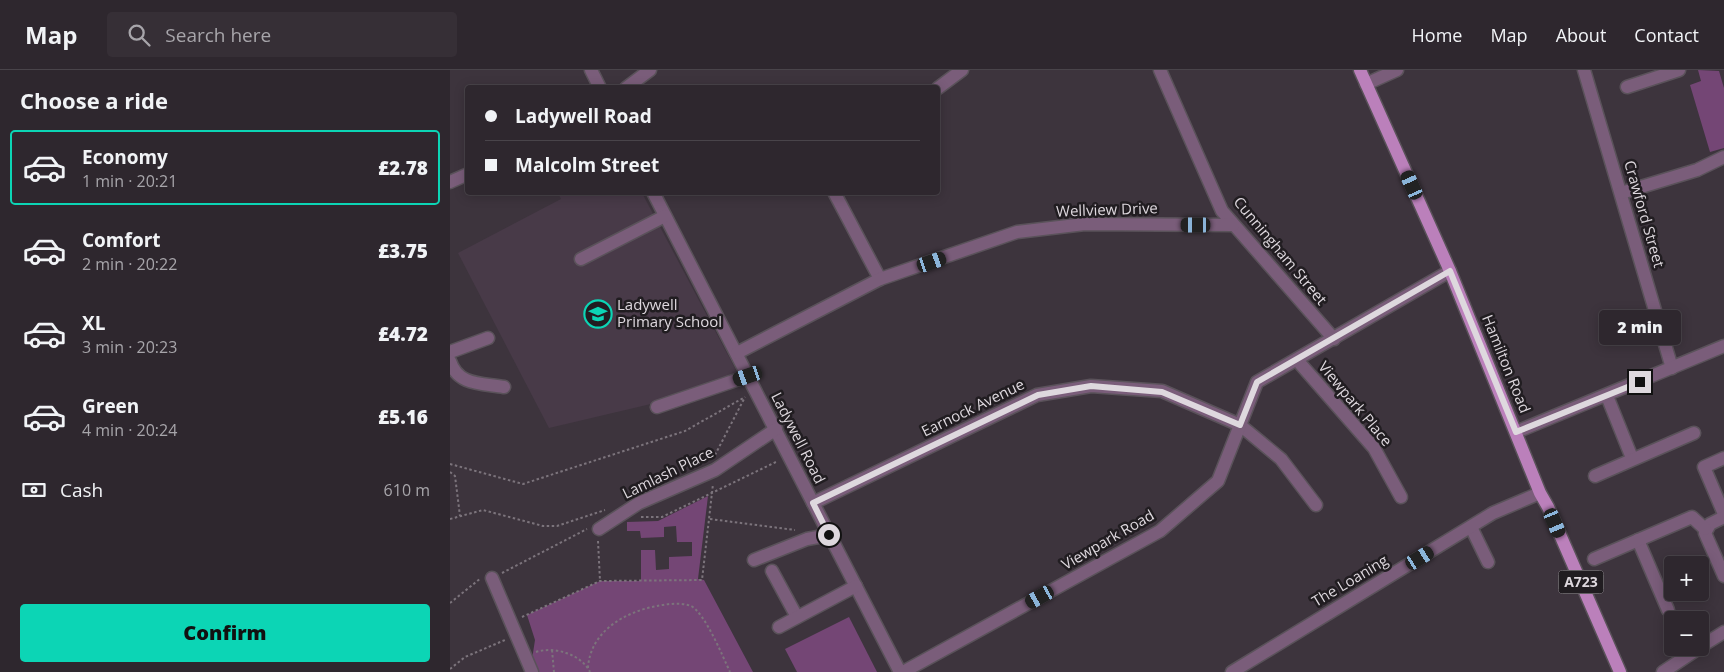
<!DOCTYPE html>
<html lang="en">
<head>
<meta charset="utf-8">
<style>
  :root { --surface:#2e272e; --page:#362f36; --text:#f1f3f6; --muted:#a7a5aa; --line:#49444a; --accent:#0cd5b5 }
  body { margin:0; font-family:"Open Sans",sans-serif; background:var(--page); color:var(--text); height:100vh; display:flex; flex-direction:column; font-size:19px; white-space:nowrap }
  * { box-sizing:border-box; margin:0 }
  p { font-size:16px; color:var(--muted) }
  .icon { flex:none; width:28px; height:28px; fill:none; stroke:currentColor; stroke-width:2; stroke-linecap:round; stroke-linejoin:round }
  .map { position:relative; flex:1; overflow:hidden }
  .drawer { display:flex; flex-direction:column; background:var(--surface); width:450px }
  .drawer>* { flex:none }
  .guide { position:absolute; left:15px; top:15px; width:475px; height:110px; border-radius:5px; box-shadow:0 2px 12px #0003,0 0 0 1px var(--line); display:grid; align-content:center; height:110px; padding:0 20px; background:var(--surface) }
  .tools { position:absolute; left:1214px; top:486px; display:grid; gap:10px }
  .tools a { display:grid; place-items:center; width:45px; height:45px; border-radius:5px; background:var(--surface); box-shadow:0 2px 12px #0003,0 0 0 1px var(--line); font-size:25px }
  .end { position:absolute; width:22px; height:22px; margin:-11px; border:6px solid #ded8de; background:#111; box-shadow:0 0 0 2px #111 }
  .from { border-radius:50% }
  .bubble { position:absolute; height:35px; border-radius:5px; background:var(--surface); box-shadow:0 2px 12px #0003,0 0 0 1px var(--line); font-size:16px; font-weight:800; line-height:35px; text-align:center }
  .car { position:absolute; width:15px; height:30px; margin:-15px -8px; border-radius:6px; box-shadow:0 0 4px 1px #0007; background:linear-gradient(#222 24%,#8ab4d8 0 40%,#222 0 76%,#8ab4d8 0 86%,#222 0) }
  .guide b { display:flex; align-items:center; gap:18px; height:48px; font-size:19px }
  .guide b+b { border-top:1px solid var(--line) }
  .guide i { width:12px; height:12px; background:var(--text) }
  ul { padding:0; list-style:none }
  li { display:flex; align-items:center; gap:15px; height:75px; margin:0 10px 8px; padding:0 10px; border:2px solid transparent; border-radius:5px }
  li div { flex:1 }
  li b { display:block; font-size:19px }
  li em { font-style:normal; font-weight:800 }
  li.active { border-color:var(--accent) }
  li>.icon { width:45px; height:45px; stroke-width:1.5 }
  h2 { padding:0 20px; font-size:22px; line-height:60px }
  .pay { display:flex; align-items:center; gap:12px; height:55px; padding:0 20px; font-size:19px }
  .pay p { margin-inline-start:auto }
  .primary-button { display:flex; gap:10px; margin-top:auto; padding:10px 20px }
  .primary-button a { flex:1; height:58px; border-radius:5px; background:var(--accent); color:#111; font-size:20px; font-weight:800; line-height:58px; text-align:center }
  header { display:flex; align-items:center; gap:30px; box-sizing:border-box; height:70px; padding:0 25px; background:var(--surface); border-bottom:1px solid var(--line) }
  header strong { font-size:24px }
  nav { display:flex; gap:28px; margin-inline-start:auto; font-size:18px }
  .search { width:350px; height:45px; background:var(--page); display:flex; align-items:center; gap:12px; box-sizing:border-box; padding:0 18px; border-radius:5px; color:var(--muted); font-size:19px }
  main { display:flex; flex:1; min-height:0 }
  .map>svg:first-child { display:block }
</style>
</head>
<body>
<header>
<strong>Map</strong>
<div class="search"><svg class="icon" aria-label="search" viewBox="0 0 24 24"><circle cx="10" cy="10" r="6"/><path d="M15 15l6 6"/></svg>Search here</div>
<nav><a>Home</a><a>Map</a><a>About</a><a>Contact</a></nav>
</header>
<main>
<section class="drawer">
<h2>Choose a ride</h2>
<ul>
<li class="active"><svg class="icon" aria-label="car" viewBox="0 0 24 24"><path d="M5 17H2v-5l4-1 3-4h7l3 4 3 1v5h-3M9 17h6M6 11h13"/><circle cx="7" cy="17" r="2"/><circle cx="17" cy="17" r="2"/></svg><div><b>Economy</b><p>1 min · 20:21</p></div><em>£2.78</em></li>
<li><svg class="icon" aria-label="car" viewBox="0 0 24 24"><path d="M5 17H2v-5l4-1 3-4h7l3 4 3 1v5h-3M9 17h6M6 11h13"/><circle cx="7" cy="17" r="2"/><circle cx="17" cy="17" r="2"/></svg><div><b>Comfort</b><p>2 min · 20:22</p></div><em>£3.75</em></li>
<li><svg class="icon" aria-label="car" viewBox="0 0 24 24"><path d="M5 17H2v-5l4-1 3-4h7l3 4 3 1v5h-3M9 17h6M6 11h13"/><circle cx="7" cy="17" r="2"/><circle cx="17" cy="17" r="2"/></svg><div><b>XL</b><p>3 min · 20:23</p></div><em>£4.72</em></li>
<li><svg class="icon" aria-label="car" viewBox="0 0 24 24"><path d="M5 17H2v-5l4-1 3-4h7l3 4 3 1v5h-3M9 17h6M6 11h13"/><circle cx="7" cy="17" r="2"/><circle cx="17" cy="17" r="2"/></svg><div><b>Green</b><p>4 min · 20:24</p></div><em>£5.16</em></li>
</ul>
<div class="pay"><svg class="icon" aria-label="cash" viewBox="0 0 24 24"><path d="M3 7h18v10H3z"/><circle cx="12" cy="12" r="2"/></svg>Cash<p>610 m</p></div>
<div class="primary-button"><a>Confirm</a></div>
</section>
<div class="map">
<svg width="1274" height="602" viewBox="0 0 1274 602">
  <rect width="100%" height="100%" fill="#3d343d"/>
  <polygon fill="#483a48" points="108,123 192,123 288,304 205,333 99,358 8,183 111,129"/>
  <g fill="#744675">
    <polygon points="1248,0 1269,1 1274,18 1274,78 1260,82 1240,15 1251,11"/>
    <polygon points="258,426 248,509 254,510 303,602 84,602 81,596 85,570 77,545 150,511 191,511 191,480 205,480 206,500 219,499 219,487 242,486 242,472 227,472 226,456 214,457 214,467 191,468 190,461 177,461 177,452 208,451"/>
    <polygon points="399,547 427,602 347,602 335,579"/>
  </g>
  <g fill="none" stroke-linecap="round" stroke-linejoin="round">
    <g stroke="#5a525a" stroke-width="15">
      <g id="minor">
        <polyline points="141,0 150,18"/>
        <polyline points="710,0 772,141 884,269"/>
        <polyline points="1134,0 1222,298"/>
        <polyline points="916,14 947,0"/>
        <polyline points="1177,17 1229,0"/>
        <polyline points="176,18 200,0"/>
        <polyline points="488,18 512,0"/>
        <polyline points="0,112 18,104"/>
        <polyline points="203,122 450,602"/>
        <polyline points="384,122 430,209"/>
        <polyline points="1171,123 1247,100 1274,87"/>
        <polyline points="131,189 215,146"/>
        <polyline points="0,282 38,268"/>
        <polyline points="287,283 430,209 567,162 635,154 783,155"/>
        <polyline points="847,290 924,378 951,427"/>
        <path d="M0 291C8 316 32 313 54 317"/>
        <polyline points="1157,326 1182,388"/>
        <polyline points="207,337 298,306"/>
        <polyline points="1066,362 1274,276"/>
        <polyline points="1274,388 1254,397 1274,444"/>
        <polyline points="1145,406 1244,363"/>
        <polyline points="363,433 587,325 641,316 712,321 790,355 831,389 866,435"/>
        <polyline points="1274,447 1260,454 1255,463 1274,506"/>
        <polyline points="1021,457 1038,492"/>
        <polyline points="149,459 189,433 265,400 326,359"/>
        <polyline points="1188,470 1218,540"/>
        <polyline points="1144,489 1242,447 1255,459"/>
        <polyline points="304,490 357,469 379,465"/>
        <polyline points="322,501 347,547"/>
        <polyline points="42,508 82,602"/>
        <polyline points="329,557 406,516"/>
        <polyline points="1250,577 1274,562"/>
        <polyline points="453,602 710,461 768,411 807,312 1000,201"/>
        <polyline points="782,602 1043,443 1090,423"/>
        <polyline points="1213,602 1249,578"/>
      </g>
    </g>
    <g stroke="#5a525a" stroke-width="15">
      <polyline id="major" points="910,0 1000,201 1090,423 1098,437 1170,602"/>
    </g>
    <g stroke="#7c747c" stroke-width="2" stroke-dasharray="2.5 2.5" stroke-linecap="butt">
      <polyline points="265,385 295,327"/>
      <polyline points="0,394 73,414 235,361 295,327"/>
      <polyline points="0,402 5,406 10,446"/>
      <polyline points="191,447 212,447 328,391"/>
      <polyline points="0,449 33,440 93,456 107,456 155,440"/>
      <polyline points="260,449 345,460"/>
      <polyline points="148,471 150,511"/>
      <polyline points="52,503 137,459"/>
      <polyline points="0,533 31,508"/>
      <polyline points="72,547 150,511 252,510 263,414"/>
      <polyline points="102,580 104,602"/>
      <path d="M86 582C104 576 131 584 140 602"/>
      <path d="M138 598C140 562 174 542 207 536 217 534 231 532 241 536 255 543 273 587 280 602"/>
      <polyline points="0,599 15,587 55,570"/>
    </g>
    <use href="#minor" stroke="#7a5d7a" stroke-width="12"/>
    <use href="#major" stroke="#bb80bb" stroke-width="12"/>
  </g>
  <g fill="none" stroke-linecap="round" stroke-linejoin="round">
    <polyline stroke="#ded8de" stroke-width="6" points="379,465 363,433 588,325 641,316 712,322 790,355 807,312 1000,201 1066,362 1190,312"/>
  </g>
  <defs>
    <g id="school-ring" transform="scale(1.4375)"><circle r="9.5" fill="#211d21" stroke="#0cd5b5" stroke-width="1.5"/><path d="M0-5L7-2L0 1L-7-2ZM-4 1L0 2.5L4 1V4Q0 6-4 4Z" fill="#0cd5b5"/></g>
  </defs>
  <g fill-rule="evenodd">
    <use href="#school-ring" x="148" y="244"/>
  </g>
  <g text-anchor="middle" stroke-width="5" stroke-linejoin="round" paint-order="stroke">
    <rect fill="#211d21" stroke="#a5a0a5" stroke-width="1" x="1108.5" y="500.5" width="45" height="23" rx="4"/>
    <g font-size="14" font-weight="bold" fill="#ded8de">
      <text x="1131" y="517">A723</text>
    </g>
    <g font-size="15" fill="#ded8de" stroke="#211d21">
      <text transform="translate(657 140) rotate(-2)" y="5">Wellview Drive</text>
      <text transform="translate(1194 144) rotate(74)" y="5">Crawford Street</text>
      <text transform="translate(830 181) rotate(50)" y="5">Cunningham Street</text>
      <text transform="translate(1056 294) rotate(68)" y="5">Hamilton Road</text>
      <text transform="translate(905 334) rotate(50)" y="5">Viewpark Place</text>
      <text transform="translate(523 338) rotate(-26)" y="5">Earnock Avenue</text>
      <text transform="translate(348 368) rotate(63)" y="5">Ladywell Road</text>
      <text transform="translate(218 403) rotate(-26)" y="5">Lamlash Place</text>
      <text transform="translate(658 470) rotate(-30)" y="5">Viewpark Road</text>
      <text transform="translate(900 511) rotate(-31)" y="5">The Loaning</text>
    </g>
    <g font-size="15" fill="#ded8de" stroke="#211d21" text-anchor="start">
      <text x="167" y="240">Ladywell<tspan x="167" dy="17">Primary School</tspan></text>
    </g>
  </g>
</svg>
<div class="tools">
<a>+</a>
<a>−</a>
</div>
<i class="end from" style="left:379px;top:465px"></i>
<i class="end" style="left:1190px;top:312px"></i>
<div class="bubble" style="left:1149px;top:240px;width:82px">2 min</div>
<i class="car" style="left:962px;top:115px;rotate:336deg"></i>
<i class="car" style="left:746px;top:155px;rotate:270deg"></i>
<i class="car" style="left:482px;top:192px;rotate:71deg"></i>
<i class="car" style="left:298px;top:306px;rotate:251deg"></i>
<i class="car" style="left:1105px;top:453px;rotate:157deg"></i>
<i class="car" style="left:970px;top:488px;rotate:59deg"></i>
<i class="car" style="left:590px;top:527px;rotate:241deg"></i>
<div class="guide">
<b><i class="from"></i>Ladywell Road</b>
<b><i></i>Malcolm Street</b>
</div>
</div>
</main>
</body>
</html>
